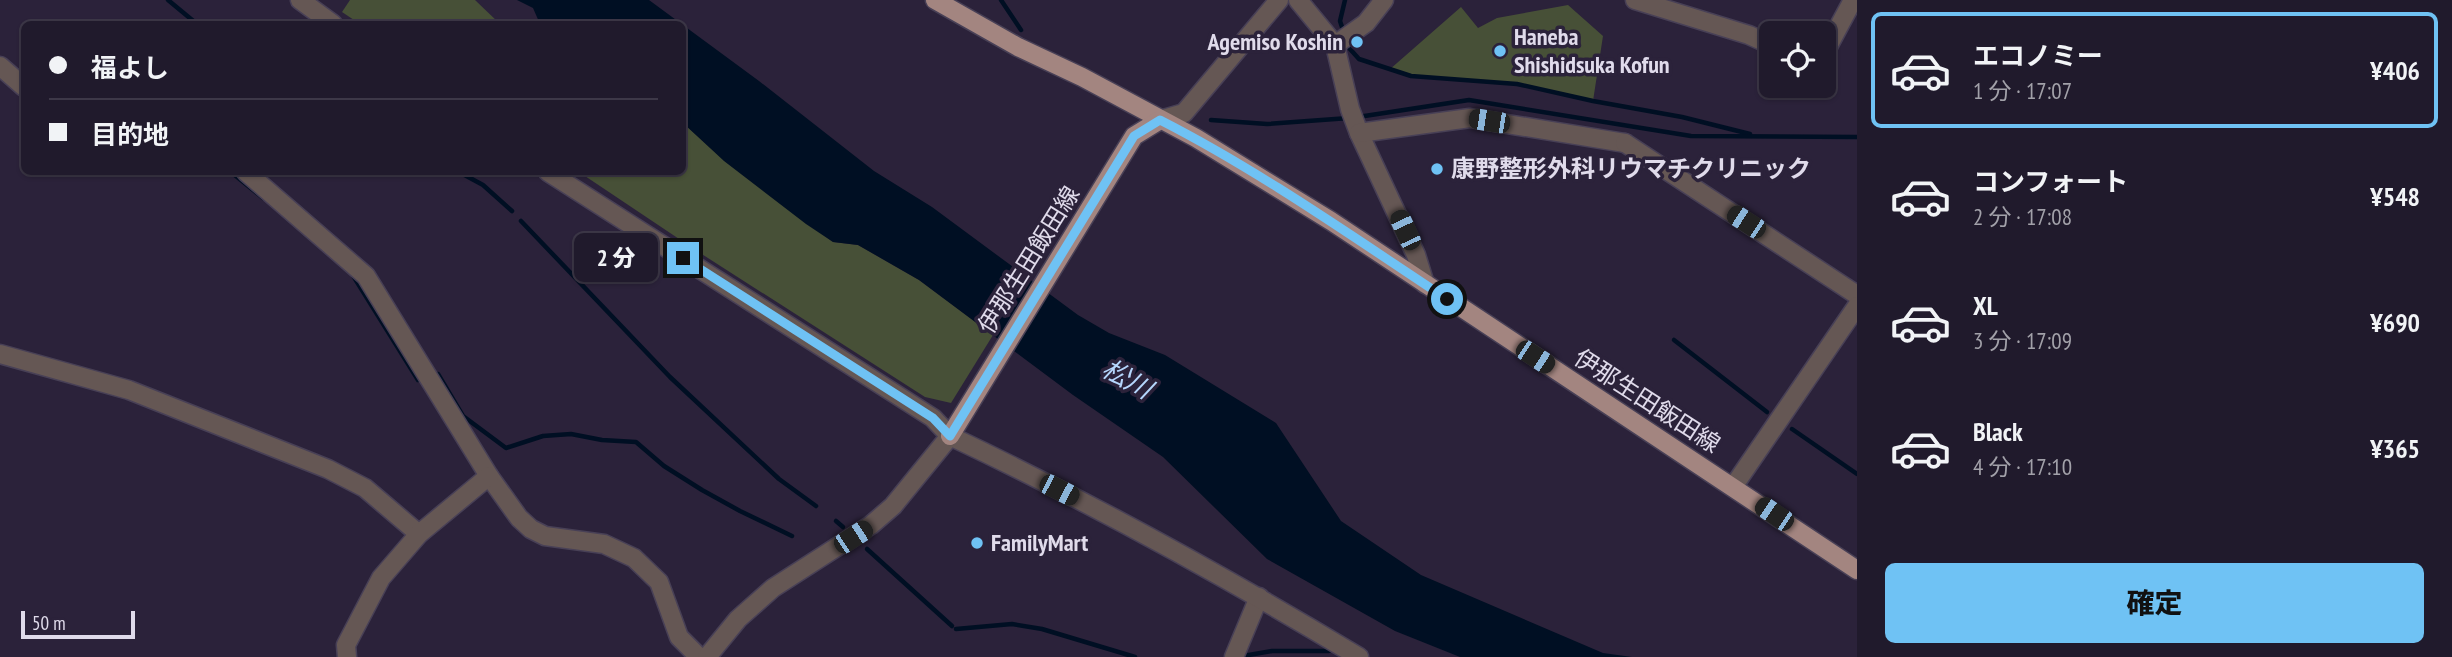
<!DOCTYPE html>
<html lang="ja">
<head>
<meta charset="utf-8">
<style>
  :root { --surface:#201a2c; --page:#282334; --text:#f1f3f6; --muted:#a2a1a9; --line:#3d3848; --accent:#6fc2f4 }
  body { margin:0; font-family:"PT Sans Narrow","Noto Sans JP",sans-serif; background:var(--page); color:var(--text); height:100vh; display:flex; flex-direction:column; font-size:26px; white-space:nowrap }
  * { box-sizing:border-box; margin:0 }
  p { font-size:23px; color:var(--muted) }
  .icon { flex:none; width:38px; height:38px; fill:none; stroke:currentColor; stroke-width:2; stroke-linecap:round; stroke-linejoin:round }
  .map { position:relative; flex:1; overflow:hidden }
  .side { display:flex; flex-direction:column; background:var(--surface); width:595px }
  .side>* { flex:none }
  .hud { position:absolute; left:21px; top:21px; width:665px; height:154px; border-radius:10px; box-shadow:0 2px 5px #0004,0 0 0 2px var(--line); display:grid; align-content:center; height:154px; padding:0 28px; background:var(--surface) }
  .controls { position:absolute; left:1759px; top:21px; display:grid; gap:14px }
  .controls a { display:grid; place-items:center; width:77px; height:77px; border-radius:10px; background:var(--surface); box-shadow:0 2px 5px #0004,0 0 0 2px var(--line); font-size:35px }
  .scale { position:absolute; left:21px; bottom:18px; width:114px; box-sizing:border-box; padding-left:7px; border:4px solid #e0dbeb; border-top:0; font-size:19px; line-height:24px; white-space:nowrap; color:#e0dbeb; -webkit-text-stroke:5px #2b223a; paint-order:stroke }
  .end { position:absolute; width:32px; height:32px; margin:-16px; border:9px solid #6fc2f4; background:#111; box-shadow:0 0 0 4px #111 }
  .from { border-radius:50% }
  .bubble { position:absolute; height:49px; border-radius:10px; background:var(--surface); box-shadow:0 2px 5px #0004,0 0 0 2px var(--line); font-size:23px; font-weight:800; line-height:49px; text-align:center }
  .car { position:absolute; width:21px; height:42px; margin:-21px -10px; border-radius:9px; box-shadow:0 0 5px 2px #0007; background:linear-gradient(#222 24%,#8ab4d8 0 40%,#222 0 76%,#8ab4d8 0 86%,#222 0) }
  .hud b { display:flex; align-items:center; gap:24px; height:66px; font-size:26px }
  .hud b+b { border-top:2px solid var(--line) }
  .hud i { width:18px; height:18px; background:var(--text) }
  ul { padding:12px 0 0; list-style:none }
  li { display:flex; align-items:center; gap:21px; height:116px; margin:0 14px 10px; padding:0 14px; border:4px solid transparent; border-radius:10px }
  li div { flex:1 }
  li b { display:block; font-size:26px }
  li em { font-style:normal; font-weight:800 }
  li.on { border-color:var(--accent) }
  li>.icon { width:63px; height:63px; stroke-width:1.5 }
  .cta { display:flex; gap:14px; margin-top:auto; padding:14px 28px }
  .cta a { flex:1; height:80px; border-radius:10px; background:var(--accent); color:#111; font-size:28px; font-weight:800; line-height:80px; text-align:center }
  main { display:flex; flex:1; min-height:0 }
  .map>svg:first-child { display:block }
</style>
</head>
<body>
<main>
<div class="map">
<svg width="1857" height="657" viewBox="0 0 1857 657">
  <rect width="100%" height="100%" fill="#2b223a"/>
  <g fill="#475037">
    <polygon points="350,0 475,0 500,24 360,24 342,12"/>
    <polygon points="1568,5 1603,36 1593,101 1517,84 1411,76 1389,70 1461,7 1478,28 1497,18"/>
    <polygon points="683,123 725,161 833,242 858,245 919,280 993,335 951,403 925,397 697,251 579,172 682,172"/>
  </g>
  <polygon fill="#000f23" points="517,0 649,0 759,81 874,171 932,207 1078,315 1109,333 1165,355 1276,423 1341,521 1421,575 1603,653 1632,657 1460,657 1395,631 1267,559 1163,457 1073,395 919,280 858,245 833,242 806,224 724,161 683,123 682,24 540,24 533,8"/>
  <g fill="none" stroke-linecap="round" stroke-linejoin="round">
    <g stroke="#000f23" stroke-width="4.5">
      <polyline points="168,0 197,24"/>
      <polyline points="1001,0 1021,30"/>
      <polyline points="1344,33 1340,21 1345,0"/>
      <polyline points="1347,41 1350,49 1359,59 1411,76 1517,84 1593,101 1682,117 1750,134"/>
      <polyline points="1358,117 1469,100 1691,136 1857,137"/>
      <polyline points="1211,120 1267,124 1349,118"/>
      <polyline points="231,172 263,198"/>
      <polyline points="459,172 483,185 512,211"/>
      <polyline points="521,221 670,377 779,479 816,506"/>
      <polyline points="352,274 418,380"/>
      <polyline points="1674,340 1767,412"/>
      <polyline points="438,374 463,416 506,448 543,436 571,434 602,440 636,442 664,466 702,490 740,511 792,536"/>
      <polyline points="1792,429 1857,474"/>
      <polyline points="836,521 843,527"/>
      <polyline points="867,549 952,626"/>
      <polyline points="956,629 1012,624 1042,629 1135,657"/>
      <polyline points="1243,656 1272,651 1329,651"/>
    </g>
    <g stroke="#484056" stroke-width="21">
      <g id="minor">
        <polyline points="300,0 333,24"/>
        <polyline points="1298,0 1335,45 1350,109 1359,133 1416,255 1425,284"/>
        <polyline points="1635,0 1749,35 1771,45"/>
        <polyline points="1335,45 1366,23 1384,0"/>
        <polyline points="1824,54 1853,0"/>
        <polyline points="0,66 24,87"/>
        <polyline points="1359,133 1470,118 1625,143"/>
        <polyline points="246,172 366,276 489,476 519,518 531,529 545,536 604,544 634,558 659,582 679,637 699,657"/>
        <polyline points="548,172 933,418 950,436"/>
        <polyline points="0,354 129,390 328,469 365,488 419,534"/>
        <polyline points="347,657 346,645 381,578 419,534 489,476"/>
        <polyline points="1234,657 1259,597"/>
      </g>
    </g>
    <g stroke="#484056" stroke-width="21">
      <g id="tertiary">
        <polyline points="1160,120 1184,113 1279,0"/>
        <polyline points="1625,143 1857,295"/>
        <polyline points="1733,487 1857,306"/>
        <path d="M707 657 738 619 773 588 871 525 893 506 950 436C1090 502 1226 577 1359 657"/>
      </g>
    </g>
    <g stroke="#484056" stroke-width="21">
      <g id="primary">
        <polyline points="935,0 1018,47 1082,77 1196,138 1331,221 1857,570"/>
        <polyline points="950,436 1134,136 1160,120"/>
      </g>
    </g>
    <use href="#minor" stroke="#655754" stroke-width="18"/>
    <use href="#tertiary" stroke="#655754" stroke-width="18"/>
    <use href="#primary" stroke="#a38580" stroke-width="18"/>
  </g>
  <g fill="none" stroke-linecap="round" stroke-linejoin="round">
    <path stroke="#6fc2f4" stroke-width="9" d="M683 258 933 418 950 436 1134 136 1160 120C1260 171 1353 237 1447 299"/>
  </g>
  <g fill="#6fc2f4" stroke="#2b223a" stroke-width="2.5">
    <circle cx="1357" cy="42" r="7"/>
    <circle cx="1500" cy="51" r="7"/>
    <circle cx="1437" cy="169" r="7"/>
    <circle cx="977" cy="543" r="7"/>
  </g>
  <g text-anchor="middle" stroke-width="7" stroke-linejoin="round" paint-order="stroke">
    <g font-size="24" font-weight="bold" fill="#e0dbeb" stroke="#2b223a" text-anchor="start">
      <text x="1514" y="45">Haneba<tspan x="1514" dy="28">Shishidsuka Kofun</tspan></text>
      <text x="1343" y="50" text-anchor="end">Agemiso Koshin</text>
      <text x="1451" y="177">康野整形外科リウマチクリニック</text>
      <text x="991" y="551">FamilyMart</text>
    </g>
    <g font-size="24" fill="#e0dbeb" stroke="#2b223a">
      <text transform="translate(1029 260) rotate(-58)" y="8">伊那生田飯田線</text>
      <text transform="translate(1647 401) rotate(33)" y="8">伊那生田飯田線</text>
    </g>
    <g font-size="26" font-style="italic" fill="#b5d6fc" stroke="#2b223a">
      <text transform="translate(1127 379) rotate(29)" y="9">松川</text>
    </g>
  </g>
</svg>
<div class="controls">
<a><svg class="icon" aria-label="locate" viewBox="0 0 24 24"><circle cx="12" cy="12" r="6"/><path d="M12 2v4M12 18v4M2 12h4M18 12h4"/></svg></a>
</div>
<div class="scale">50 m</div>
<i class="end from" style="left:1447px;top:299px"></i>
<i class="end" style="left:683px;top:258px"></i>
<div class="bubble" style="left:574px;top:233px;width:84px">2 分</div>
<i class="car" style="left:1489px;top:121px;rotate:279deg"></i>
<i class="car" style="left:1746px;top:222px;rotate:303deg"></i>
<i class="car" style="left:1405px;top:230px;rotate:335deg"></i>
<i class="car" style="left:1535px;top:357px;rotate:123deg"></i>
<i class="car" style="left:1059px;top:490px;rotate:117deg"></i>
<i class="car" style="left:1774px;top:514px;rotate:304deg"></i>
<i class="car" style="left:853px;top:537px;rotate:57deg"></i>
<div class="hud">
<b><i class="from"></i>福よし</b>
<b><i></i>目的地</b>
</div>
</div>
<section class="side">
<ul>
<li class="on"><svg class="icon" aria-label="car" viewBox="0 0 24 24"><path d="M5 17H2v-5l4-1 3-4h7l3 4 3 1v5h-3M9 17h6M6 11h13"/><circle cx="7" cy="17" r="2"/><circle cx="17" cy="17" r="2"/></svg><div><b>エコノミー</b><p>1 分 · 17:07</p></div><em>¥406</em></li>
<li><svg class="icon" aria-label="car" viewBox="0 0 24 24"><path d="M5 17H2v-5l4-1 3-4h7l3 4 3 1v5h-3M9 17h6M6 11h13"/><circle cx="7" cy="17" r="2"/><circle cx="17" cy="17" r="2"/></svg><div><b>コンフォート</b><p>2 分 · 17:08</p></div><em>¥548</em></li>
<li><svg class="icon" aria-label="car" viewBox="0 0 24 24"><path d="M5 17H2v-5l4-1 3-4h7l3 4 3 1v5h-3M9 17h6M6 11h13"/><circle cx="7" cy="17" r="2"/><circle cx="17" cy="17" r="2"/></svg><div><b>XL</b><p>3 分 · 17:09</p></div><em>¥690</em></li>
<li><svg class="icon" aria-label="car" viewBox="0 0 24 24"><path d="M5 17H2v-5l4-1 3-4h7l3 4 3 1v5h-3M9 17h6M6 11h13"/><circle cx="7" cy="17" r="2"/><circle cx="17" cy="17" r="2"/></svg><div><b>Black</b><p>4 分 · 17:10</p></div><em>¥365</em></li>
</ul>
<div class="cta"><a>確定</a></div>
</section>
</main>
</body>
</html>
